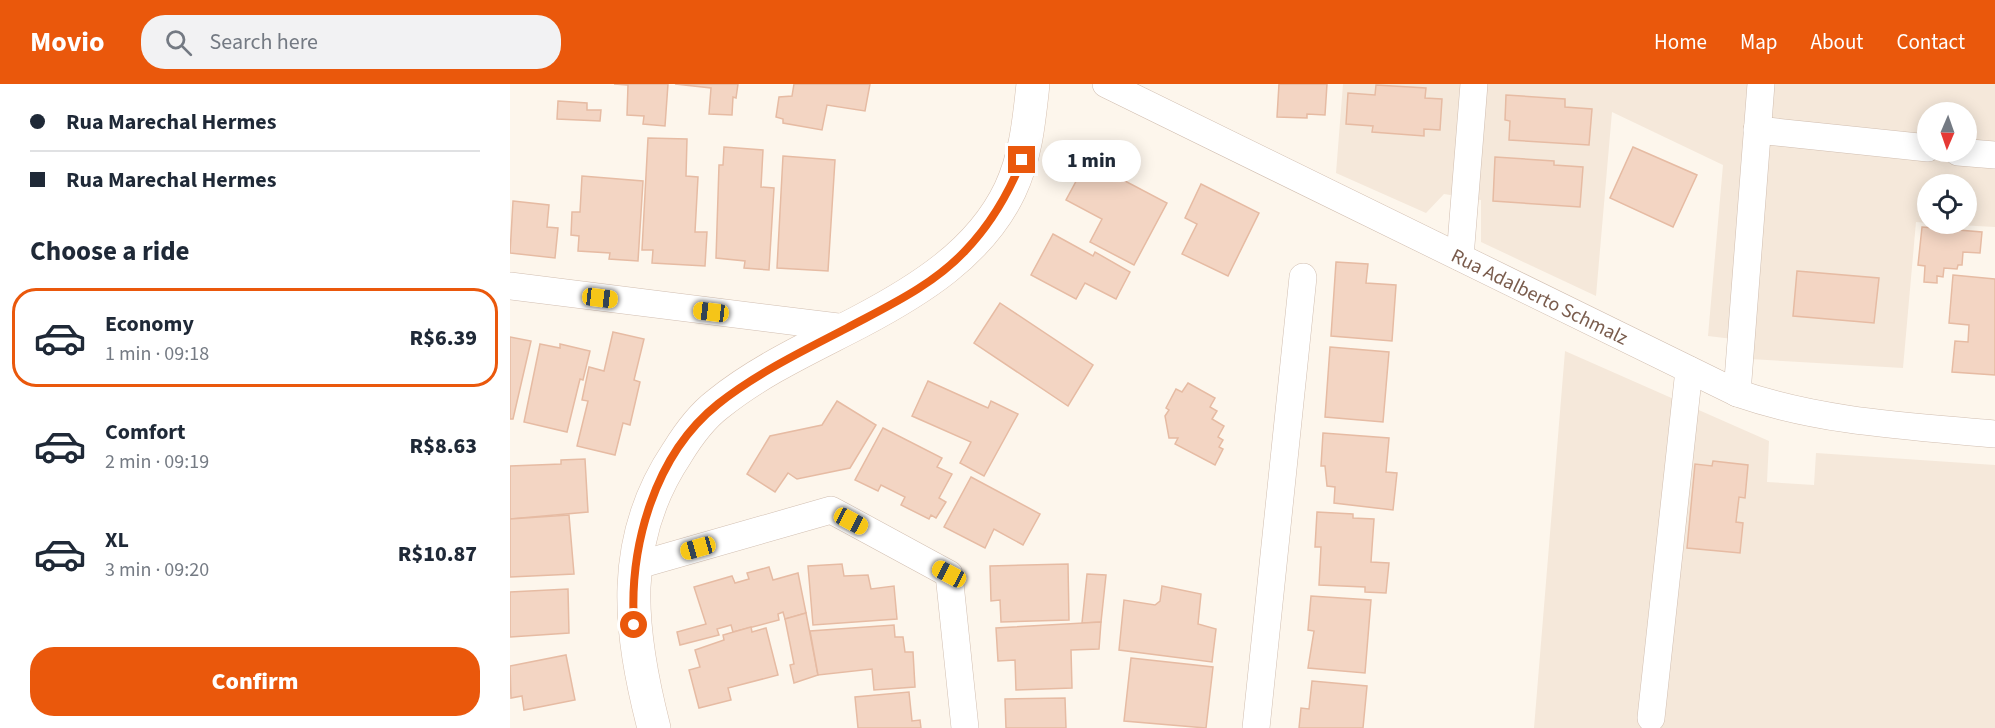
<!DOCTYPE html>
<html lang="en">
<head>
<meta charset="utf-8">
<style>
  :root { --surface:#fff; --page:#f2f2f3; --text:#1f2937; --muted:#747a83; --line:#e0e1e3; --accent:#ea580c }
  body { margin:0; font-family:"Source Sans 3",sans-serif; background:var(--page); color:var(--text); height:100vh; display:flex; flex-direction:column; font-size:22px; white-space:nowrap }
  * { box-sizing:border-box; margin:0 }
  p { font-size:20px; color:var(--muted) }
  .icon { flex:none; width:33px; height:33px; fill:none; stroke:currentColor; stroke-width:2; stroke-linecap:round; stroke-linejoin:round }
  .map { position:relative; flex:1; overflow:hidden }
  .drawer { display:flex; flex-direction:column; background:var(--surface); width:510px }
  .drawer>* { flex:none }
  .hud { display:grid; align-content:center; height:132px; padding:0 30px; background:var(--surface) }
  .needle { width:39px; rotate:182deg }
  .tools { position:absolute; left:1407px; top:18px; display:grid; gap:12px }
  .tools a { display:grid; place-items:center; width:60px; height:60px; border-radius:50%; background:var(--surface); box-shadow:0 3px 15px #0003; font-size:30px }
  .end { position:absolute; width:27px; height:27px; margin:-14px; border:8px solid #ea580c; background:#fff; box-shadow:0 0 0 3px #fff }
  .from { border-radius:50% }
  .bubble { position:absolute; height:42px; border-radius:21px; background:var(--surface); box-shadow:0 3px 15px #0003; font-size:20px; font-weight:800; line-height:42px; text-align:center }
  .car { position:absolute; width:18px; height:36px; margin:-18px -9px; border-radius:8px; box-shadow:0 0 4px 2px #0007; background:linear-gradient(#f5c518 24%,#345 0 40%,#f5c518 0 76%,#345 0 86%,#f5c518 0) }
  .hud b { display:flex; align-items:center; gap:21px; height:57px; font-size:22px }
  .hud b+b { border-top:2px solid var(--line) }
  .hud i { width:15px; height:15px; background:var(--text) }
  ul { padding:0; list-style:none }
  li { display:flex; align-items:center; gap:18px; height:99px; margin:0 12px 9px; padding:0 18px; border:3px solid transparent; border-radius:24px }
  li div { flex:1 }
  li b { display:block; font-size:22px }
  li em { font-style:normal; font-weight:800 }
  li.active { border-color:var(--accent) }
  li>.icon { width:54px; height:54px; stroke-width:1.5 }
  h2 { padding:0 30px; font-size:27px; line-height:72px }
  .primary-button { display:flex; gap:12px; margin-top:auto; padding:12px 30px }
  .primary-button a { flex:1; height:69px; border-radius:24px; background:var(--accent); color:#fff; font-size:24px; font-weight:800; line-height:69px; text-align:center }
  header { display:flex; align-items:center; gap:36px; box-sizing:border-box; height:84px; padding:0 30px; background:var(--accent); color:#fff }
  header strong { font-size:28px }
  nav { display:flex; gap:33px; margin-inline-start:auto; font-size:21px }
  .search { width:420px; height:54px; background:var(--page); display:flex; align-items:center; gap:15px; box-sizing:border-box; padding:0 21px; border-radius:24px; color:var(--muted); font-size:22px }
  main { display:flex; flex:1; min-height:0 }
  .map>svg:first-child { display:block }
</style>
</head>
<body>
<header>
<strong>Movio</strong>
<div class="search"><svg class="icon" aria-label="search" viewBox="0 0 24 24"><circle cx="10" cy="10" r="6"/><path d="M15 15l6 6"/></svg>Search here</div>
<nav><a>Home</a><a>Map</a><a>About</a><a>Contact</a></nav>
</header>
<main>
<section class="drawer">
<div class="hud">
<b><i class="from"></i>Rua Marechal Hermes</b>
<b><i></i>Rua Marechal Hermes</b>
</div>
<h2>Choose a ride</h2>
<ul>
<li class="active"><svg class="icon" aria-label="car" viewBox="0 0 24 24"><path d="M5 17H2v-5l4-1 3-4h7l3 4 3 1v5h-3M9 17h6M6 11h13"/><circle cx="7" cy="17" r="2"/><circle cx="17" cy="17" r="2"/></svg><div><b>Economy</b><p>1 min · 09:18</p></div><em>R$6.39</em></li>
<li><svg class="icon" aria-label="car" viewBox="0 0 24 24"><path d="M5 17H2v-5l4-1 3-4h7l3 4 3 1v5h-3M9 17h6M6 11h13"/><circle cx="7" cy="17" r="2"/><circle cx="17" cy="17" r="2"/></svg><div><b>Comfort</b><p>2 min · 09:19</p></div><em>R$8.63</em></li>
<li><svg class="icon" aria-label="car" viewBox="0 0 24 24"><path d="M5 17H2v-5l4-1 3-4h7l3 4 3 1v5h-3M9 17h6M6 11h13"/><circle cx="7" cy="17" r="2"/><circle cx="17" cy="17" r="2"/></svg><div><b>XL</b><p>3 min · 09:20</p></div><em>R$10.87</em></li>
</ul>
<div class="primary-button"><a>Confirm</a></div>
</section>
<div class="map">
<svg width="1485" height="644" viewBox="0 0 1485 644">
  <rect width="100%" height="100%" fill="#fdf6ec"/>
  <g fill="#f5e8da" fill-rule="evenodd">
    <path d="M833 0H1485V143L1430 140H1456V100H1418L1417 139 1406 138 1393 284 1240 275 1231 256 1198 252 1213 81 1102 28 1086 212 971 158V116L934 110 916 129 826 89ZM1418 28H1456V68H1418Z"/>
    <polygon points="1055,267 1259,357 1257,398 1304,401 1306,369 1485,381 1485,644 1024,644"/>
  </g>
  <g fill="#f3d5c3" stroke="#e6bba3" stroke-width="1.5">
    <polygon points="104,0 158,0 155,42 133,40 134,32 117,31 118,1"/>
    <polygon points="165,0 228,0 226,14 223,13 222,31 199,30 201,4"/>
    <polygon points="284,0 360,0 355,27 317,21 312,46 273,39 273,35 266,33 269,13 282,12"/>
    <polygon points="769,0 817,0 815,31 797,30 797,34 767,33"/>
    <polygon points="866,1 916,4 915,14 932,15 930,46 914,45 914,52 862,48 863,42 836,40 838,9 865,11"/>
    <polygon points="996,11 1055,15 1055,23 1082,25 1079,61 999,56 1000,37 995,36"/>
    <polygon points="48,17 77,19 77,26 91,26 90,37 47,35"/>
    <polygon points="138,54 177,55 176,92 188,93 185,148 197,148 195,182 142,179 143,166 132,166"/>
    <polygon points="214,63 253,66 251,103 264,104 259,186 234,184 235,177 206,174 209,81 213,81"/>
    <polygon points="1123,63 1187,91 1163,143 1100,114"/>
    <polygon points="273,72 325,76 318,187 267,184"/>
    <polygon points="985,73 1044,77 1044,81 1073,83 1070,123 983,117"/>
    <polygon points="577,77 657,119 624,181 580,158 592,135 556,116"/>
    <polygon points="72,92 133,97 128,177 99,175 100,169 68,167 69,152 61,151 62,128 70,128"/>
    <polygon points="691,100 749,129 718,192 672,170 687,140 675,134"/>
    <polygon points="3,117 39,121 37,143 48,144 45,174 0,169"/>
    <polygon points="1412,143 1472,148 1470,169 1453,168 1452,181 1448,181 1447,185 1434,184 1433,193 1427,192 1427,199 1414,198 1415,182 1408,181"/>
    <polygon points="543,150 583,172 585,168 620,188 606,215 575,199 566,215 521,191"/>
    <polygon points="826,178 858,180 856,199 886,201 882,257 821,252"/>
    <polygon points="1287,187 1369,194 1364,239 1283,232"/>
    <polygon points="1443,191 1485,195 1485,291 1442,288 1445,257 1458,258 1459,241 1439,239"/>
    <polygon points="490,219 583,281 558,322 464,259"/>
    <polygon points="103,248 134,255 124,296 130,298 120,341 113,339 105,371 67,362 78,317 72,316 79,283 94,287"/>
    <polygon points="0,253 21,257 3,335 0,335"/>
    <polygon points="30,260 50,264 50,260 80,267 73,296 70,295 57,348 14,338"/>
    <polygon points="820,263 879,268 873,338 815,333"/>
    <polygon points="418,297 478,324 481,317 508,330 474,392 450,379 461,358 402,332"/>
    <polygon points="678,299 705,314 700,323 707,327 702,335 714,342 708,353 713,356 709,363 713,365 705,381 665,360 668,354 659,354 655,332 659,326 656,324 666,305 672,308"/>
    <polygon points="327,317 366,341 340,384 287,395 278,389 265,408 237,390 260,352 312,341"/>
    <polygon points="373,344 432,374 427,383 442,390 429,414 436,418 426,434 421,431 419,435 391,421 395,413 371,401 368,407 345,396"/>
    <polygon points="813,349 879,354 876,388 887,389 883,426 824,419 825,403 817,402 815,382 811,382"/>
    <polygon points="75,375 78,428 0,435 0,382 51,380 51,376"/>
    <polygon points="1203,377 1238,381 1235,414 1229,413 1226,438 1233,439 1230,469 1177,464 1185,380 1202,382"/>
    <polygon points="461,393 530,430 513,461 484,445 475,464 434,443"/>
    <polygon points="807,428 843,430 843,434 864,435 861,478 879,479 876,509 855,508 855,503 809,501 811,463 805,463"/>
    <polygon points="59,431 64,490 0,493 0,435"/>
    <polygon points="332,480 334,492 358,491 361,505 384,502 387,535 303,541 298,482"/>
    <polygon points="558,480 559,536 491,538 490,516 481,517 480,482"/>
    <polygon points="259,483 263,496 288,489 296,529 275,535 273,528 268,530 269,536 223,548 221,541 207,545 209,551 170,561 167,548 196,540 184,503 222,492 225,499 239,495 237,489"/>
    <polygon points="577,490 596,491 591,538 572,539"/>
    <polygon points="652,502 691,510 688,540 706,545 702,578 609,566 614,516 645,521 650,517"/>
    <polygon points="58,505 59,549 0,553 0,508"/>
    <polygon points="801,512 861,516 855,589 798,584 804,547 798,546"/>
    <polygon points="296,529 308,591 284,599 280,581 284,580 275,535"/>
    <polygon points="591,538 589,565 561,566 562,604 506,606 505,576 488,577 486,544"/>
    <polygon points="384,541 385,553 393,553 395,568 403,568 405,603 364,606 362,585 308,591 300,547"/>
    <polygon points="241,543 242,548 256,544 268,591 218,604 221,616 189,624 179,586 190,583 185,566 214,556 213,551"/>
    <polygon points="56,571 65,616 14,626 12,612 1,614 0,582"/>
    <polygon points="621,574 703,583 696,644 614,637"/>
    <polygon points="802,597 857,602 853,644 789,644 791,624 799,625"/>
    <polygon points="399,608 402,637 410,636 411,644 348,644 345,613"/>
    <polygon points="555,614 556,644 496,644 495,615"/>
  </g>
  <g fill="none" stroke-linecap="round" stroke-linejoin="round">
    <g stroke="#d1beb0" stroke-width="28">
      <g id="street">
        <path id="s1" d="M596 0 1227 309C1311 338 1397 342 1485 350"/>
        <polyline points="1247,46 1418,64"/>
        <polyline points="1448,68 1485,71"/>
        <polyline points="950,173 964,0"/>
        <polyline points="0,202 336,244"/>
        <polyline points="1227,309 1251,0"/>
        <polyline points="125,482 321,426 439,490 455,644"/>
        <polyline points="1141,634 1179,286"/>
        <polyline points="746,644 793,193"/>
      </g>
    </g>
    <g stroke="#d6c0b0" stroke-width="34">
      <path id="secondary" d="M144 644C119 547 108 457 167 369 178 351 191 333 208 320 250 286 301 263 349 238 408 207 470 169 500 106 516 72 519 37 523 0"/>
    </g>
    <use href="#street" stroke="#fff" stroke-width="27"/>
    <use href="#secondary" stroke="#fff" stroke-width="33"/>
  </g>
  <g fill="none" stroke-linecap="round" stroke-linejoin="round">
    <path stroke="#ea580c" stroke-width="8" d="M124 541C119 463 144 371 208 320 247 289 293 267 337 244 378 222 422 202 455 167 481 140 498 111 512 76"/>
  </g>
  <g text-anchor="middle" stroke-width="5" stroke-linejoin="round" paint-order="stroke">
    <g font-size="20" fill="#7a5c4d" stroke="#fffaf3">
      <text dy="7" stroke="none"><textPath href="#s1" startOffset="483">Rua Adalberto Schmalz</textPath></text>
    </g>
  </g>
</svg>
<div class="tools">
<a><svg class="needle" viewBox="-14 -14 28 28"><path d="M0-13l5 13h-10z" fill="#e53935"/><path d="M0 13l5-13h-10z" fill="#747a83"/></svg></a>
<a><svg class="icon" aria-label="locate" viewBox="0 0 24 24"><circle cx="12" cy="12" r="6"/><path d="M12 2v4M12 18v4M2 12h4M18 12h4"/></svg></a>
</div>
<i class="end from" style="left:124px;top:541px"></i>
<i class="end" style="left:512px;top:76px"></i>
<div class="bubble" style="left:532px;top:56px;width:99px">1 min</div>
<i class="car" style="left:90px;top:214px;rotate:97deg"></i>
<i class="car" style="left:201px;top:228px;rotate:277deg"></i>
<i class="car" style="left:341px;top:437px;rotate:118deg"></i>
<i class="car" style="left:188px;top:464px;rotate:254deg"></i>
<i class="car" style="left:439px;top:490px;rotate:298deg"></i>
</div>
</main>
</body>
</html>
